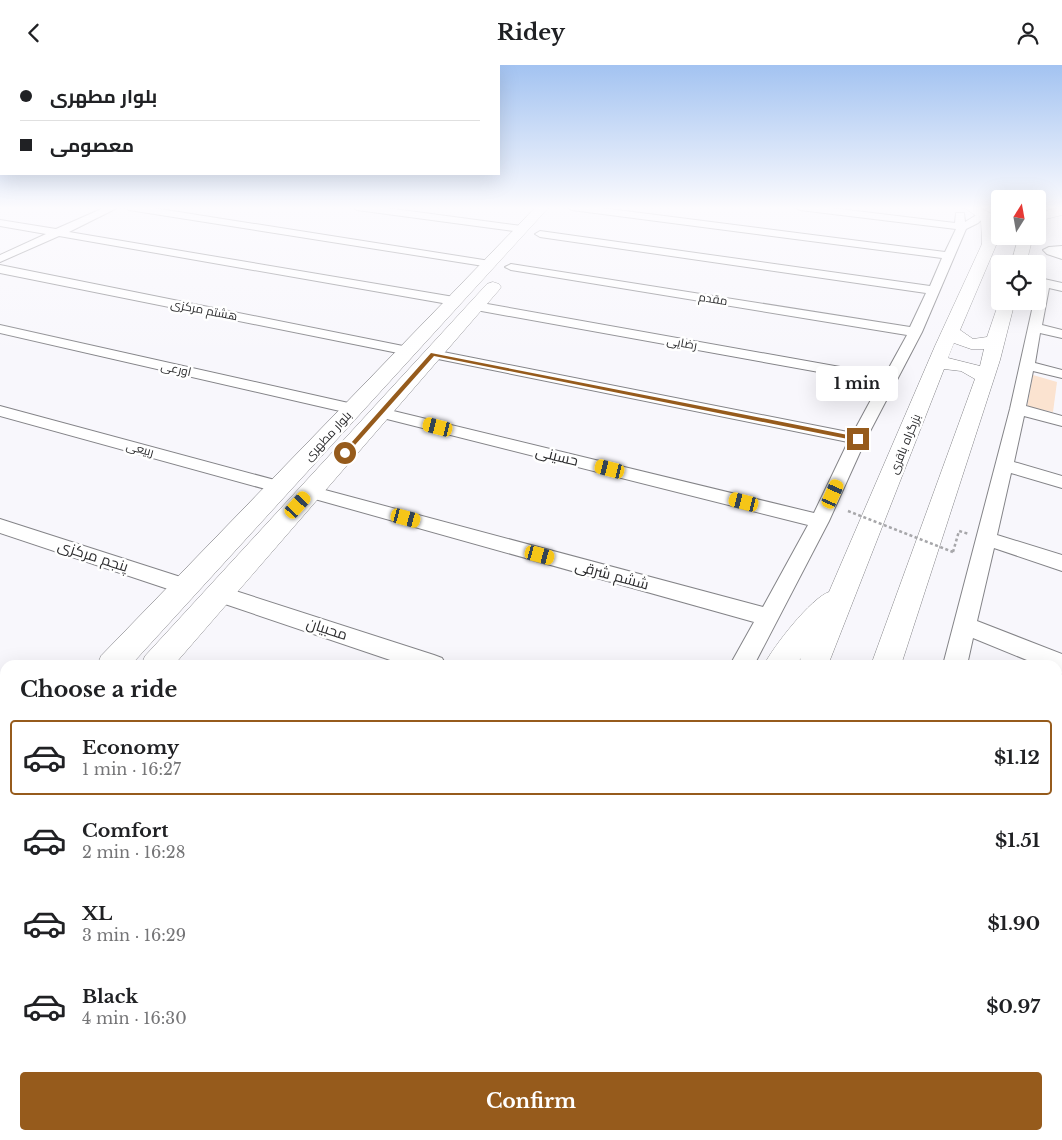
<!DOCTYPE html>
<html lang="en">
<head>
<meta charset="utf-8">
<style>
  :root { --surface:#fff; --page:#f6f6f6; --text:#202124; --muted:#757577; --line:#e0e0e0; --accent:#965b1c }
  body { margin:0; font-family:"Libre Baskerville",Cairo,serif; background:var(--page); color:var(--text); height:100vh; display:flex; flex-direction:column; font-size:19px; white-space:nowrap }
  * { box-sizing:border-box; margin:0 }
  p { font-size:16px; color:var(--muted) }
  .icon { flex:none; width:28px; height:28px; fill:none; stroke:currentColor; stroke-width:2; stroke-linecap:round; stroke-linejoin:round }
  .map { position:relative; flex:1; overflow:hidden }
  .sheet { position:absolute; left:0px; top:595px; width:1062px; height:480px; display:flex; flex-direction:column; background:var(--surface); border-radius:15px 15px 0 0; box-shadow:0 5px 20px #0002 }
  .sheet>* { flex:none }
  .hud { position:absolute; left:0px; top:0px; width:500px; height:110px; box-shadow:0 5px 20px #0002; display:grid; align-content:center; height:110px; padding:0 20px; background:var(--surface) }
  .needle { width:32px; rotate:11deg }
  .tools { position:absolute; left:991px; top:125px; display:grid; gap:10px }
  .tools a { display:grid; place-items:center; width:55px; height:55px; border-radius:5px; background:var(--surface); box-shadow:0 5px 20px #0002; font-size:25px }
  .end { position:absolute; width:22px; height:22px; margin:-11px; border:6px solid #965b1c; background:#fff; box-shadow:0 0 0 2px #fff }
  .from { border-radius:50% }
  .bubble { position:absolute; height:35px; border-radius:5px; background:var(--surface); box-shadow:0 5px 20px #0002; font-size:16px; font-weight:800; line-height:35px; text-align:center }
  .car { position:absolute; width:15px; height:30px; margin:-15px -8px; border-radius:6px; box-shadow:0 0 4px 1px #0007; background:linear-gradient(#f5c518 24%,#345 0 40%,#f5c518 0 76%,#345 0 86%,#f5c518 0) }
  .hud b { display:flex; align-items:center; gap:18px; height:48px; font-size:19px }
  .hud b+b { border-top:1px solid var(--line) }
  .hud i { width:12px; height:12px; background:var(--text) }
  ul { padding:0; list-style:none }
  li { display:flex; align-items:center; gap:15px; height:75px; margin:0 10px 8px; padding:0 10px; border:2px solid transparent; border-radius:5px }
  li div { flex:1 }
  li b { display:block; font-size:19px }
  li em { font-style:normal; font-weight:800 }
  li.active { border-color:var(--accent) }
  li>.icon { width:45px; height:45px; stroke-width:1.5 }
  h2 { padding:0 20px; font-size:22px; line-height:60px }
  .cta { display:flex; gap:10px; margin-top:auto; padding:10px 20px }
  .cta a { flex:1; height:58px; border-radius:5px; background:var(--accent); color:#fff; font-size:20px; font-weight:800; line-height:58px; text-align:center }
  header { display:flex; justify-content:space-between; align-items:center; height:65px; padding:0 20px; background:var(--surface); font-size:22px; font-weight:800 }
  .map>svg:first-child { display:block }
</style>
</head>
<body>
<header><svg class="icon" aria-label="back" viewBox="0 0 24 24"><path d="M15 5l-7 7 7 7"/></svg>Ridey<svg class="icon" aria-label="person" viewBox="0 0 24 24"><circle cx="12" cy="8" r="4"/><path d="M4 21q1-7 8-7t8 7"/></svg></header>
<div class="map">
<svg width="1062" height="1075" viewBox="0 0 1062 1075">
  <rect width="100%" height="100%" fill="#f8f7fc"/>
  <polygon fill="#fbe3d0" points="1033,310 1057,317 1053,347 1027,342"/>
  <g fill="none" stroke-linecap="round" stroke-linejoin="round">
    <g stroke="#848488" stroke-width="2">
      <g id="minor">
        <polygon points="106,142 119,142 69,167 454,232 460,236 454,240 59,171 0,197 0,190 46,169 0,161 0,155 56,164"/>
        <polygon points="124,142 147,142 490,196 496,199 490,202 129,145"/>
        <polygon points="352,142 379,142 522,161 527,164 522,167 357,145"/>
        <polygon points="567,142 594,142 945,187 956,164 800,145 795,142 823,142 955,158 956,148 964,148 965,157 983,146 988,149 978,158 966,164 922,267 866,374 829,456 754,600 730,600 754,557 304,431 301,427 304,423 310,421 763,542 808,460 375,351 373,348 375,345 381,343 814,448 848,377 433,293 428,292 426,289 428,286 433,285 853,368 880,318 476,245 470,241 476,237 885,310 907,270 511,205 505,202 511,199 910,262 926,228 540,172 535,169 540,166 930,221 942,193 572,145"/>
        <polygon points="1062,181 1062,194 1047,189 1043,185 1049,182"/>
        <polygon points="0,200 408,282 415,286 408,290 0,208"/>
        <polygon points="1044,214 1062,218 1062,226 1049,223 1042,260 1062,265 1062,273 1040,268 1035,298 1062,305 1062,313 1033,306 1026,341 1062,351 1062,361 1024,351 1014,397 1062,411 1062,423 1011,408 997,470 1062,490 1062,506 994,483 977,556 1062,589 1062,609 1058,607 1058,600 1039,600 973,573 967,600 943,600 1010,344 1034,236 1038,236 1038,218"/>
        <polygon points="0,260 353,339 359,341 361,344 359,347 353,349 0,268"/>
        <polygon points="0,341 286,418 289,422 286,426 280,428 0,351"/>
        <polygon points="0,454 193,516 196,522 193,528 186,530 0,468"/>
        <polygon points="220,521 434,590 442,593 446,600 405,600 213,535 209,529 213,523"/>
        <polygon points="0,624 5,626 5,648 0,646"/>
        <polygon points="1058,744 1062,746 1062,774 1058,772"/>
        <polygon points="1058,786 1062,787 1062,816 1058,815"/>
        <polygon points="0,911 5,913 5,946 0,944"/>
        <polygon points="1058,918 1062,919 1062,953 1058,952"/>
        <polygon points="235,1070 278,1070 280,1075 237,1075"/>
        <polygon points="437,1070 474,1070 472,1075 435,1075"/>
        <polygon points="801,1070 842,1070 844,1075 803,1075"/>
      </g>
    </g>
    <g stroke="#848488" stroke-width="1">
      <g id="secondary">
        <polygon points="536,142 549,142 131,600 97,600 101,591"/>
        <polygon points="493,217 499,219 501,222 499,225 174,600 141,600 145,591 487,219"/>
        <polygon points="5,697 5,734 0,736 0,699"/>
        <polygon points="5,751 5,791 0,793 0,753"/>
      </g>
    </g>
    <g stroke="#848488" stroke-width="1">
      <g id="primary">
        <polygon points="963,142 978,142 992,149 996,179 994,182 984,182 982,179 981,154"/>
        <polygon points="1062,142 1062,150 1038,156 1038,148"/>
      </g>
    </g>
    <g stroke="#848488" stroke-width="1">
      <g id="trunk">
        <path d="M1000 155V171L960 265 973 274 987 272 1000 234V236H1015L1000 295 901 600H871L975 314 961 306 944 304 828 600H798L801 593 796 600H764C773 582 811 533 829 527L935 281 982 179 995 156ZM954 278 971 284H984L980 301 948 293Z"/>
        <polygon points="1019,171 1033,171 1026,199 1011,199"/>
        <polygon points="467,1070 515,1070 513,1075 465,1075"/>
        <polygon points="547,1070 596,1070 594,1075 545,1075"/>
        <polygon points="685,1070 776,1070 775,1075 683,1075"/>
      </g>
    </g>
    <polyline stroke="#a7a7aa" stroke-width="2.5" stroke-dasharray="3 2.5" stroke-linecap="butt" points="953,487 959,466 969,469"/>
    <use href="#minor" fill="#fff" fill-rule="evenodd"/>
    <use href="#secondary" fill="#fff" fill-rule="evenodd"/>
    <use href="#primary" fill="#fff" fill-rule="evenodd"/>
    <use href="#trunk" fill="#fff" fill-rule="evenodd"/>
    <polyline stroke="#a7a7aa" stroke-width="2.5" stroke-dasharray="3 2.5" stroke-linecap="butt" points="848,446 953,487"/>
  </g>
  <linearGradient id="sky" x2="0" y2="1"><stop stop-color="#a3c3f1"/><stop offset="0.49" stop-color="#fcfbfe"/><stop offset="1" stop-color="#fcfbfe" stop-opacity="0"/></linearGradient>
  <rect width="1062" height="292" fill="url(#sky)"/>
  <polygon fill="#965b1c" points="431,288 858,372 861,374 858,376 434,291 347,389 343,389 343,387"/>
  <g text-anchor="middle" stroke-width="5" stroke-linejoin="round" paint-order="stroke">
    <g font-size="12" fill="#2b2b2d" stroke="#fff">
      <text transform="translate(713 234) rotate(9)" y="4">مقدم</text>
      <text transform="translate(204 245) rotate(11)" y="4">هشتم مرکزی</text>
      <text transform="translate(682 278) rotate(10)" y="4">رضایی</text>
      <text transform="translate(176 304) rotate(13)" y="4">اورعی</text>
      <text transform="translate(328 371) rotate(-47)" y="4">بلوار مطهری</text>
      <text transform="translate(905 379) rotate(-68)" y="4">بزرگراه باقری</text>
      <text transform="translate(140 384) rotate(15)" y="4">ربیعی</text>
    </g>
    <g font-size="15" fill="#2b2b2d" stroke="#fff">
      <text transform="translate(557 391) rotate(14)" y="5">حسینی</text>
      <text transform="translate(93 491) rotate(18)" y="5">پنجم مرکزی</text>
      <text transform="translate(612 510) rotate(15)" y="5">ششم شرقی</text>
      <text transform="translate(327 564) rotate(18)" y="5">محبیان</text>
    </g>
  </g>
</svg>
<div class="tools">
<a><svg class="needle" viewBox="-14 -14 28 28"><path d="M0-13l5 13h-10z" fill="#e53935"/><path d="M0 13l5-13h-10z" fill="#757577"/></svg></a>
<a><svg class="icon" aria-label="locate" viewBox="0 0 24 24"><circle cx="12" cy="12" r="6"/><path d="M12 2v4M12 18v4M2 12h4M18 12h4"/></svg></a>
</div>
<i class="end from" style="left:345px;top:388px"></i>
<i class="end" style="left:858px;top:374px"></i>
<div class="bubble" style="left:816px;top:301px;width:82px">1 min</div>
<i class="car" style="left:438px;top:362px;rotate:284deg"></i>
<i class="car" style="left:610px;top:404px;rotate:284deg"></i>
<i class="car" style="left:833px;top:429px;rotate:24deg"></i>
<i class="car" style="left:744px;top:437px;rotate:284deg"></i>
<i class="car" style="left:298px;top:440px;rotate:42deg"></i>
<i class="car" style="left:406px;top:453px;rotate:105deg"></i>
<i class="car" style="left:540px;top:490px;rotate:105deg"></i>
<div class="hud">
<b><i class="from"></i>بلوار مطهری</b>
<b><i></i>معصومی</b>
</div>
<section class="sheet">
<h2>Choose a ride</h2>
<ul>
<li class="active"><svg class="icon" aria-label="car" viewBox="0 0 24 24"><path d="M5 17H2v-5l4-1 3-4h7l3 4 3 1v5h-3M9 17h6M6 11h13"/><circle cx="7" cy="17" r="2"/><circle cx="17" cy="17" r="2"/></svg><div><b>Economy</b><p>1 min · 16:27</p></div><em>$1.12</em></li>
<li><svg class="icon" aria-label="car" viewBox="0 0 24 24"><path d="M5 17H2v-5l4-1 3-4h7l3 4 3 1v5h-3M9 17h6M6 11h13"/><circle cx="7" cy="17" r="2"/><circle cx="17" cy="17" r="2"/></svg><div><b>Comfort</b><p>2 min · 16:28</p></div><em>$1.51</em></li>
<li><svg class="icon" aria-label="car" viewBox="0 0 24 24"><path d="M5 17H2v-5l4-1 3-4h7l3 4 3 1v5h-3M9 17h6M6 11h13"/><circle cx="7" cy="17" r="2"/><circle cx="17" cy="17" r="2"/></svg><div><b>XL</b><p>3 min · 16:29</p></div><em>$1.90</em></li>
<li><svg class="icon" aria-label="car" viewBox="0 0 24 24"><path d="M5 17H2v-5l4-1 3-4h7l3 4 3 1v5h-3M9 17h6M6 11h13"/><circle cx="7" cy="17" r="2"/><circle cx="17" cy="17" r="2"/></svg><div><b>Black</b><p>4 min · 16:30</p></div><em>$0.97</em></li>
</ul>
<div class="cta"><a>Confirm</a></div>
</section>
</div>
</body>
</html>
